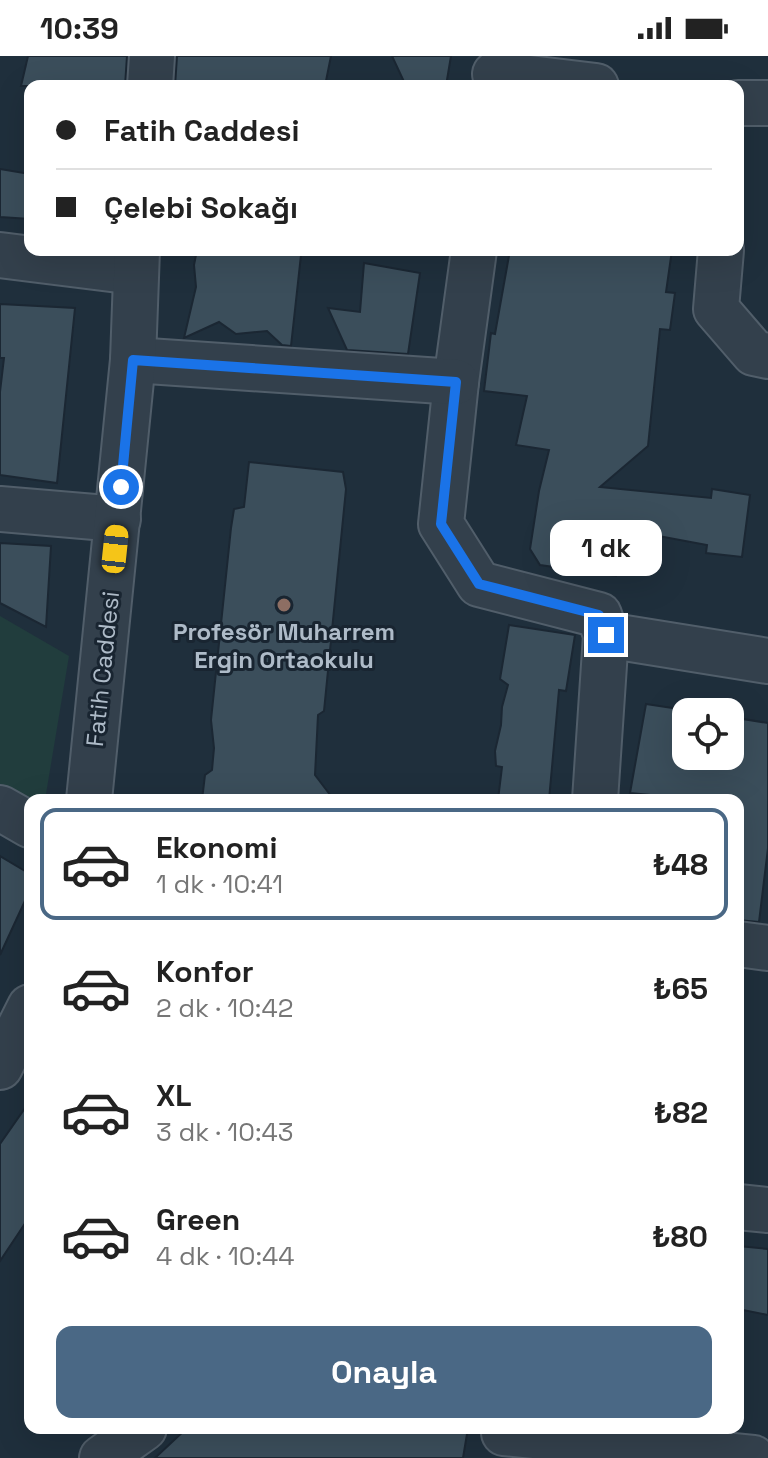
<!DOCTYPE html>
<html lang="tr">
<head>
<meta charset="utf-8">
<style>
  :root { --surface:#fff; --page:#f2f2f2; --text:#222; --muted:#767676; --line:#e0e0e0; --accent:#4a6885 }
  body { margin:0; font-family:"Space Grotesk",sans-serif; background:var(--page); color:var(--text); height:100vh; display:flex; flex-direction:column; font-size:30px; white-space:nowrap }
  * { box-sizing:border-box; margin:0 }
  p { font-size:26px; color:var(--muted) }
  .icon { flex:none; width:44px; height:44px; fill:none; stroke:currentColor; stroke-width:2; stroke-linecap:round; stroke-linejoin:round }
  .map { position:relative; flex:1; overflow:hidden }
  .side { position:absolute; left:24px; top:738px; width:720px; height:640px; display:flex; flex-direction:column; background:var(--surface); border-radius:16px; box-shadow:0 8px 32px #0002 }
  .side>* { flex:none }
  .hud { position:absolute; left:24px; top:24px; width:720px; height:176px; border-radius:16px; box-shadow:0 8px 32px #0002; display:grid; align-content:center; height:176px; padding:0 32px; background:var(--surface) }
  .controls { position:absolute; left:672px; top:642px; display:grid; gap:16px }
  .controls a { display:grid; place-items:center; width:72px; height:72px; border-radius:16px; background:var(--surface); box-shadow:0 8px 32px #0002; font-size:40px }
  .end { position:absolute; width:36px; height:36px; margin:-18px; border:10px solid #1a73e8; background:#fff; box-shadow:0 0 0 4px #fff }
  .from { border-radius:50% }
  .bubble { position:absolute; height:56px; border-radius:16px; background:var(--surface); box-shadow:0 8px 32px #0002; font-size:26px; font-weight:700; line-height:56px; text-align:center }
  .car { position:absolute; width:24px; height:48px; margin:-24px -12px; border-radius:10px; box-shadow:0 0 6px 2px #0007; background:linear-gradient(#f5c518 24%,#345 0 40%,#f5c518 0 76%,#345 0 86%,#f5c518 0) }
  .hud b { display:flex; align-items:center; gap:28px; height:76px; font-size:30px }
  .hud b+b { border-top:2px solid var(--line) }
  .hud i { width:20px; height:20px; background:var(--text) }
  ul { padding:14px 0 0; list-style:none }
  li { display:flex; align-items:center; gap:24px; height:112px; margin:0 16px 12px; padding:0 16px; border:4px solid transparent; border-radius:16px }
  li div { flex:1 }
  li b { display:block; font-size:30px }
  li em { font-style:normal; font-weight:700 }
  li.current { border-color:var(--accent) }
  li>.icon { width:72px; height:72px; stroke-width:1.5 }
  .cta { display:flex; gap:16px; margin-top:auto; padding:16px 32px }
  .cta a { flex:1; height:92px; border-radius:16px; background:var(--accent); color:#fff; font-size:32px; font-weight:700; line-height:92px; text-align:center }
  .status { display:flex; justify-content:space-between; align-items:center; height:56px; padding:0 40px; background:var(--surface); direction:ltr }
  .status svg { height:22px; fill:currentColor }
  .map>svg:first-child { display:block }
</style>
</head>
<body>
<div class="status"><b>10:39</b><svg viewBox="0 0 49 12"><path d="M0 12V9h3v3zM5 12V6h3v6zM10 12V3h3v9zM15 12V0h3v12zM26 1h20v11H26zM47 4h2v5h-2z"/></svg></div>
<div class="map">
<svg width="768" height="1402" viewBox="0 0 768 1402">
  <rect width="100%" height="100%" fill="#1f2f3c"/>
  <polygon fill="#213d3d" points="0,560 69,600 45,744 30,744 0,730"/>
  <g fill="#3b4e5b" stroke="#1b2733" stroke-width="2">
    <polygon points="28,0 127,0 125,30 21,30"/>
    <polygon points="177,0 331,0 325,30 175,30"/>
    <polygon points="392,0 451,0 446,30 406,30"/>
    <polygon points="0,113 30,118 30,163 0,161"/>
    <polygon points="197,194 263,194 301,199 291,290 282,289 267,275 236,278 219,266 184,282 196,231 194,209"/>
    <polygon points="510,194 672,194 666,236 675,237 670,274 660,273 648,390 600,431 711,442 712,433 750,439 742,501 706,497 707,489 626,474 616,520 540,509 530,493 539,435 549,394 516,389 527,340 484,335 491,277 495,278"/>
    <polygon points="364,207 420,217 408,298 347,294 328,252 360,256"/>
    <polygon points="0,248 75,252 57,427 0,419 0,336 4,302 0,302"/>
    <polygon points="249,406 343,416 346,433 324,655 318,659 315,719 334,744 202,744 205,719 212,714 214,692 211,664 231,472 234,453 244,451"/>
    <polygon points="0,487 51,490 46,571 0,547"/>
    <polygon points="509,569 575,579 566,635 559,634 549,744 498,744 502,711 496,710 495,695 501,669 502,651 508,629 500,623"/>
    <polygon points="646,648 699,656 686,656 686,700 730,700 730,661 768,667 768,792 759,866 738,864 738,744 702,744 630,737"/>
    <polygon points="0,800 30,818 30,834 0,899"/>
    <polygon points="30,1045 30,1160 0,1205 0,1088"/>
    <polygon points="738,1190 768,1193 768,1259 738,1253"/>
    <polygon points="187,1372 468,1372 463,1402 155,1402"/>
  </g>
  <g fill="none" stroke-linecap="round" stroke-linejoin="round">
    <g stroke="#515e6a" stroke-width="48">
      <g id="minor">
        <polyline points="495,18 596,30"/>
        <polyline points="150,30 152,0"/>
        <polyline points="738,47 768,47"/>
        <polyline points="474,194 456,326 441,468 479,528 599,559 606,579 595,744"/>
        <polyline points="721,194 716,253 754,297 768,300"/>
        <polyline points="0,199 135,216"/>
        <polyline points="133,304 456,326"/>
        <polyline points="0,453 118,463"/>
        <polyline points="606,579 768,605"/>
        <polyline points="89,744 133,304 137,194"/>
        <polyline points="0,752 30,769"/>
        <polyline points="738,888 768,892"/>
        <polyline points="0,1011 30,951"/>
        <polyline points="738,1151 768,1154"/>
        <polyline points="504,1377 753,1402"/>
        <polyline points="102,1402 144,1372"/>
      </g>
    </g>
    <use href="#minor" stroke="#33404c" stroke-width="44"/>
  </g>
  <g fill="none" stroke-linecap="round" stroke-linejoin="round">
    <polyline stroke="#1a73e8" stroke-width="10" points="121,431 133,304 456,326 441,468 479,528 599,559 606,579"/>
  </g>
  <circle fill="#8d6e63" stroke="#192531" stroke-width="3" cx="284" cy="549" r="8"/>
  <g text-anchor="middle" stroke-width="6" stroke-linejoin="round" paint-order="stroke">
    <g font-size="24" font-weight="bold" fill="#aebbc8" stroke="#192531">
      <text x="284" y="584">Profesör Muharrem<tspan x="284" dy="28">Ergin Ortaokulu</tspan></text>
    </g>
    <g font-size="24" fill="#aebbc8" stroke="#192531">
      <text transform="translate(103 613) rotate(-84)" y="8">Fatih Caddesi</text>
    </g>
  </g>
</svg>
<div class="controls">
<a><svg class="icon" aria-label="locate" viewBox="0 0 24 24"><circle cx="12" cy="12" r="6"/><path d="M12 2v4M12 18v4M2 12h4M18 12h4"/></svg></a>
</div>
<i class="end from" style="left:121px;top:431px"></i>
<i class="end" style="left:606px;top:579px"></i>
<div class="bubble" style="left:550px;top:464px;width:112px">1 dk</div>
<i class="car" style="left:115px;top:493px;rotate:6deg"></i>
<div class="hud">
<b><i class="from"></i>Fatih Caddesi</b>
<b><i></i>Çelebi Sokağı</b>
</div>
<section class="side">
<ul>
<li class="current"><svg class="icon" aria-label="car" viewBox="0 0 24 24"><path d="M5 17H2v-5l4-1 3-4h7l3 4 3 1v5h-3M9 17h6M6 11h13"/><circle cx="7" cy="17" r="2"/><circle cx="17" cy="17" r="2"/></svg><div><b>Ekonomi</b><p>1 dk · 10:41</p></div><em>₺48</em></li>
<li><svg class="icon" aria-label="car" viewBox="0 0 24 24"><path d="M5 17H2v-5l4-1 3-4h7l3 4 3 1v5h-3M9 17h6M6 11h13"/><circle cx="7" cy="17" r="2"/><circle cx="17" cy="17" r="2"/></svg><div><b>Konfor</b><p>2 dk · 10:42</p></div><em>₺65</em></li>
<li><svg class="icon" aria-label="car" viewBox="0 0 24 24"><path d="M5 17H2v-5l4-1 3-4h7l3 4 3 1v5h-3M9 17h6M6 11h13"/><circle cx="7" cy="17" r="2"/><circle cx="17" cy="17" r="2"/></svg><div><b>XL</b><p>3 dk · 10:43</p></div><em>₺82</em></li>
<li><svg class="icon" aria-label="car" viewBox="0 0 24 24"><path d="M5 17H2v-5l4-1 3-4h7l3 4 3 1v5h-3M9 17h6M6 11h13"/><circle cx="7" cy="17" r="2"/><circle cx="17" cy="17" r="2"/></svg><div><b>Green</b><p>4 dk · 10:44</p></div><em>₺80</em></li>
</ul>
<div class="cta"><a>Onayla</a></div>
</section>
</div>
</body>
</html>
